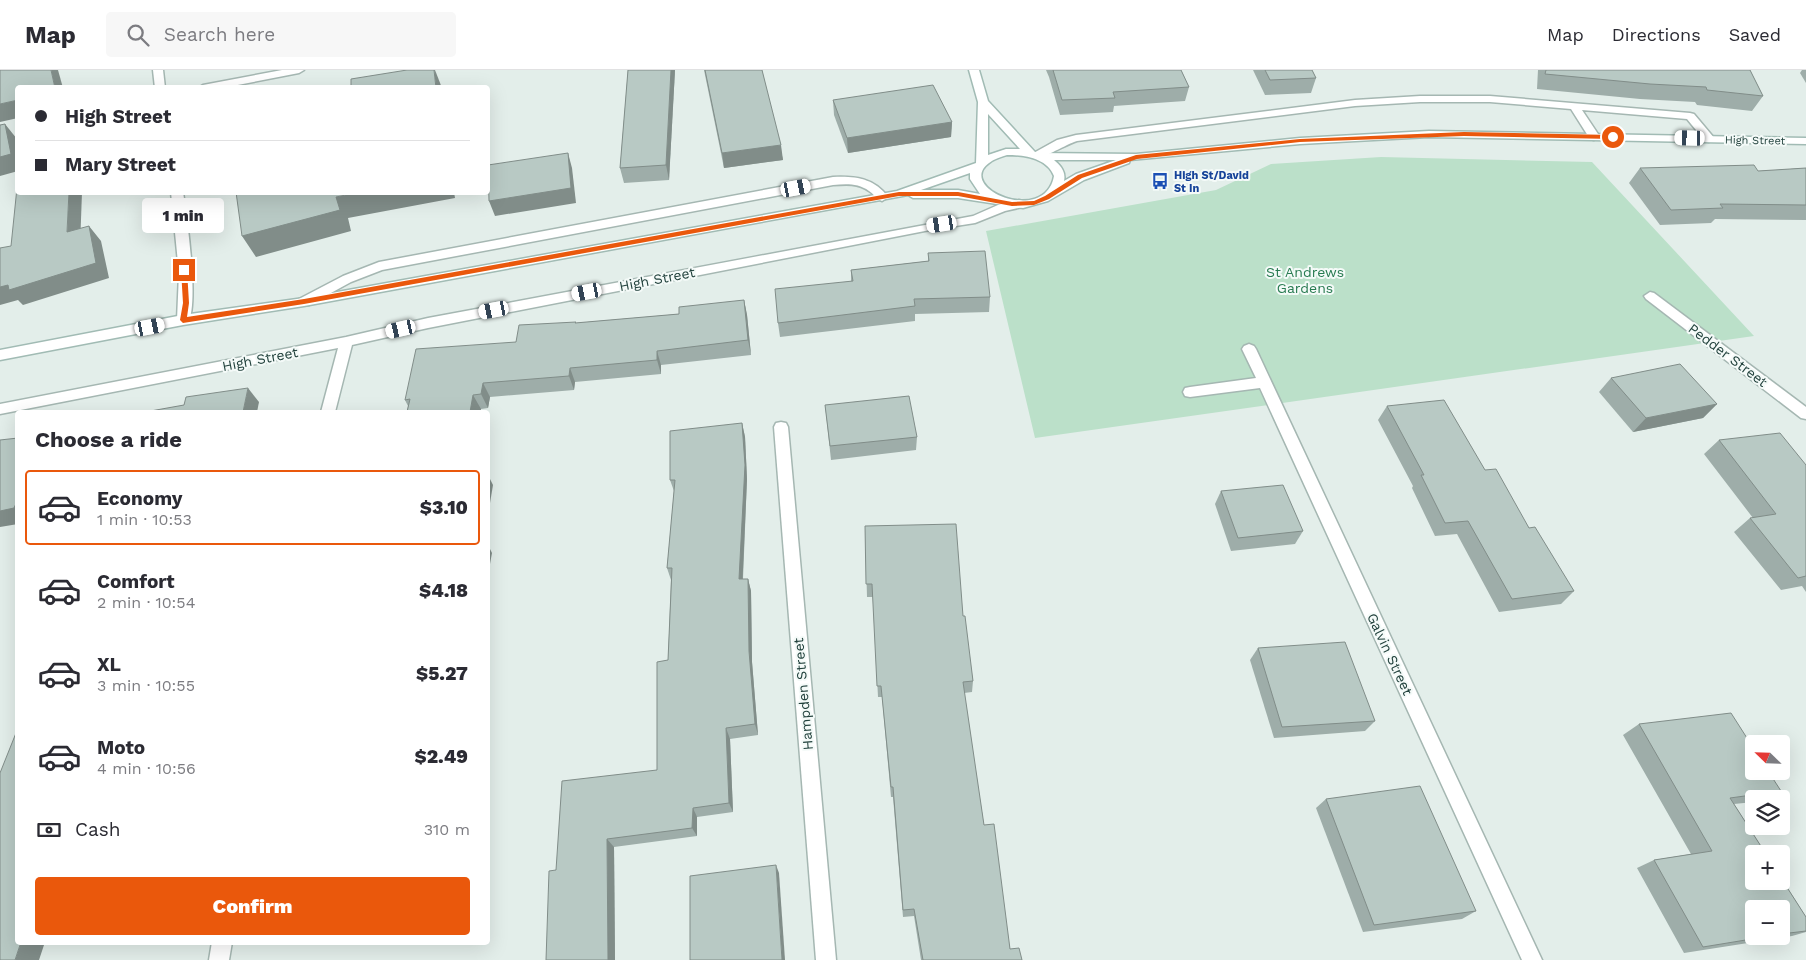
<!DOCTYPE html>
<html lang="en">
<head>
<meta charset="utf-8">
<style>
  :root { --surface:#fff; --page:#f7f7f7; --text:#2b2b33; --muted:#7c7c81; --line:#e1e1e2; --accent:#ea580c }
  body { margin:0; font-family:"Work Sans",sans-serif; background:var(--page); color:var(--text); height:100vh; display:flex; flex-direction:column; font-size:19px; white-space:nowrap }
  * { box-sizing:border-box; margin:0 }
  p { font-size:16px; color:var(--muted) }
  .icon { flex:none; width:28px; height:28px; fill:none; stroke:currentColor; stroke-width:2; stroke-linecap:round; stroke-linejoin:round }
  .map { position:relative; flex:1; overflow:hidden }
  .details { position:absolute; left:15px; top:340px; width:475px; height:535px; display:flex; flex-direction:column; background:var(--surface); border-radius:5px; box-shadow:0 5px 20px #0002 }
  .details>* { flex:none }
  .guide { position:absolute; left:15px; top:15px; width:475px; height:110px; border-radius:5px; box-shadow:0 5px 20px #0002; display:grid; align-content:center; height:110px; padding:0 20px; background:var(--surface) }
  .needle { width:32px; rotate:293deg }
  .tools { position:absolute; left:1745px; top:665px; display:grid; gap:10px }
  .tools a { display:grid; place-items:center; width:45px; height:45px; border-radius:5px; background:var(--surface); box-shadow:0 5px 20px #0002; font-size:25px }
  .end { position:absolute; width:22px; height:22px; margin:-11px; border:6px solid #ea580c; background:#fff; box-shadow:0 0 0 2px #fff }
  .from { border-radius:50% }
  .bubble { position:absolute; height:35px; border-radius:5px; background:var(--surface); box-shadow:0 5px 20px #0002; font-size:16px; font-weight:800; line-height:35px; text-align:center }
  .car { position:absolute; width:15px; height:30px; margin:-15px -8px; border-radius:6px; box-shadow:0 0 4px 1px #0007; background:linear-gradient(#fff 24%,#345 0 40%,#fff 0 76%,#345 0 86%,#fff 0) }
  .guide b { display:flex; align-items:center; gap:18px; height:48px; font-size:19px }
  .guide b+b { border-top:1px solid var(--line) }
  .guide i { width:12px; height:12px; background:var(--text) }
  ul { padding:0; list-style:none }
  li { display:flex; align-items:center; gap:15px; height:75px; margin:0 10px 8px; padding:0 10px; border:2px solid transparent; border-radius:5px }
  li div { flex:1 }
  li b { display:block; font-size:19px }
  li em { font-style:normal; font-weight:800 }
  li.selected { border-color:var(--accent) }
  li>.icon { width:45px; height:45px; stroke-width:1.5 }
  h2 { padding:0 20px; font-size:22px; line-height:60px }
  .pay { display:flex; align-items:center; gap:12px; height:55px; padding:0 20px; font-size:19px }
  .pay p { margin-inline-start:auto }
  .cta { display:flex; gap:10px; margin-top:auto; padding:10px 20px }
  .cta a { flex:1; height:58px; border-radius:5px; background:var(--accent); color:#fff; font-size:20px; font-weight:800; line-height:58px; text-align:center }
  header { display:flex; align-items:center; gap:30px; box-sizing:border-box; height:70px; padding:0 25px; background:var(--surface); border-bottom:1px solid var(--line) }
  header strong { font-size:24px }
  nav { display:flex; gap:28px; margin-inline-start:auto; font-size:18px }
  .search { width:350px; height:45px; background:var(--page); display:flex; align-items:center; gap:12px; box-sizing:border-box; padding:0 18px; border-radius:5px; color:var(--muted); font-size:19px }
  .map>svg:first-child { display:block }
</style>
</head>
<body>
<header>
<strong>Map</strong>
<div class="search"><svg class="icon" aria-label="search" viewBox="0 0 24 24"><circle cx="10" cy="10" r="6"/><path d="M15 15l6 6"/></svg>Search here</div>
<nav><a>Map</a><a>Directions</a><a>Saved</a></nav>
</header>
<div class="map">
<svg width="1806" height="890" viewBox="0 0 1806 890">
  <rect width="100%" height="100%" fill="#e3eeea"/>
  <polygon fill="#bbe0c9" points="1381,87 1592,92 1754,266 1035,368 986,161 1216,120 1271,94"/>
  <g fill="none" stroke-linecap="round" stroke-linejoin="round">
    <g stroke="#a5b7b2" stroke-width="3">
      <path id="lane" d="M833 107C855 106 874 108 888 127L882 131C876 129 874 124 869 121 858 113 846 114 833 115L382 200 351 212 309 235H299L298 232 299 229 343 206 379 192Z"/>
    </g>
    <g stroke="#a5b7b2" stroke-width="3">
      <g id="street">
        <polygon points="153,0 163,0 165,18 155,18"/>
        <polygon points="282,0 304,0 299,3 222,18 198,18 203,15"/>
        <path d="M1420 26H1490L1690 43 1694 44 1715 69 1709 72 1705 71 1687 49 1582 40 1600 67 1594 70 1590 69 1571 39 1490 32H1420L1355 36 1077 71C1064 75 1043 90 1032 87L1030 85 1057 70 1076 65 1355 30Z"/>
        <path d="M171 122H183C187 148 199 233 188 253H178L177 250 179 203Z"/>
        <polygon points="1019,130 1023,131 1025,134 1023,137 1005,141 975,153 930,160 428,258 352,275 335,342 321,342 338,278 0,344 0,334 346,267 428,248 973,146 998,135"/>
        <polygon points="1650,222 1654,223 1806,337 1806,349 1801,348 1646,229 1644,226"/>
        <polygon points="1249,274 1254,276 1256,279 1542,890 1522,890 1260,318 1190,327 1185,326 1183,322 1185,318 1190,317 1256,308 1242,279 1244,276"/>
        <polygon points="781,352 786,353 788,357 836,890 816,890 774,357 776,353"/>
        <polygon points="212,872 232,872 229,890 209,890"/>
      </g>
    </g>
    <g stroke="#a1bbb4" stroke-width="3">
      <path id="secondary" d="M969 0H979L988 31 1035 82 1038 83 1136 84 1300 68 1429 61 1806 68V74L1429 67 1300 74 1130 90 1129 93 1084 110 1048 131 1023 138 958 128H913L908 125 304 236 183 255 0 290V280L183 245 304 228 897 121 976 93 978 32ZM988 44 1020 79H1006L988 85ZM1007 85C1024 85 1047 88 1054 106 1045 156 955 118 989 93 994 89 1001 87 1007 85ZM1054 90H1116L1076 104 1064 111C1066 102 1061 96 1054 90ZM970 103V109L980 124 958 120H921Z"/>
    </g>
    <use href="#lane" fill="#fff" fill-rule="evenodd"/>
    <use href="#street" fill="#fff" fill-rule="evenodd"/>
    <use href="#secondary" fill="#fff" fill-rule="evenodd"/>
  </g>
  <g fill="#9eada9" fill-rule="evenodd">
    <polygon points="628,0 675,0 669,110 624,113 620,98"/>
    <polygon points="704,0 762,0 783,90 724,98"/>
    <polygon points="1046,0 1181,0 1189,17 1185,31 1114,36 1113,42 1060,45 1049,7"/>
    <polygon points="1253,0 1312,0 1316,8 1311,23 1265,25"/>
    <polygon points="1538,0 1750,0 1763,26 1752,41 1697,35 1695,32 1640,29 1537,19"/>
    <polygon points="1802,0 1806,0 1806,13 1800,3"/>
    <polygon points="833,30 952,52 951,67 848,83 834,45"/>
    <polygon points="1640,98 1758,101 1806,98 1806,150 1715,149 1711,153 1660,155 1629,113"/>
    <polygon points="928,183 990,227 989,242 915,244 915,251 780,267 778,253 851,211 851,200 928,191"/>
    <polygon points="744,230 747,245 751,285 661,295 661,304 575,312 574,320 490,327 488,338 481,339 480,342 407,342 408,336 405,330 516,272 576,252 576,253 679,244"/>
    <polygon points="1611,308 1717,334 1703,348 1633,362 1599,322"/>
    <polygon points="825,335 917,367 916,380 831,390"/>
    <polygon points="1387,336 1485,400 1529,458 1574,521 1561,534 1499,542 1457,464 1435,466 1412,418 1413,416 1378,350"/>
    <polygon points="742,353 745,367 747,409 743,509 748,509 751,521 752,592 758,665 730,669 733,742 697,747 697,766 614,777 615,890 546,890 556,800 657,700 668,590 671,510 667,498 674,421 670,410"/>
    <polygon points="1719,370 1806,395 1806,522 1802,516 1781,520 1734,462 1750,448 1753,448 1704,384"/>
    <polygon points="1221,421 1303,461 1295,474 1231,481 1215,434"/>
    <polygon points="865,456 963,546 973,611 972,622 964,623 984,755 1010,879 1022,890 921,890 914,846 903,847 893,727 891,727 882,627 878,627 873,527 867,527"/>
    <polygon points="1258,578 1375,651 1365,661 1274,668 1250,590"/>
    <path d="M1639 654 1781 721 1765 729H1754V732L1734 734 1806 847V862L1792 866 1684 883 1637 798 1654 790 1691 784 1623 665ZM1781 839V866H1754Z"/>
    <polygon points="1326,729 1476,841 1462,849 1363,862 1316,738"/>
  </g>
  <g fill="#818d89">
    <polygon points="51,0 58,0 63,18 55,18"/>
    <polygon points="434,0 435,0 442,18 436,18"/>
    <polygon points="671,0 675,0 669,110 666,95"/>
    <polygon points="18,30 18,48 0,52 0,34"/>
    <polygon points="952,52 951,67 848,83 847,68"/>
    <polygon points="5,54 17,69 18,101 0,106 0,87"/>
    <polygon points="781,75 783,90 724,98 722,83"/>
    <polygon points="568,83 572,98 576,133 495,146 489,131"/>
    <polygon points="69,122 82,122 80,177 67,162"/>
    <polygon points="360,122 454,122 455,128 348,148 351,161 256,187 242,166 336,127"/>
    <polygon points="89,156 101,171 109,208 23,235 18,230 0,235 0,217"/>
    <polygon points="744,230 747,245 751,285 748,270"/>
    <polygon points="657,281 661,295 661,304 657,290"/>
    <polygon points="570,298 575,312 574,320 569,306"/>
    <polygon points="483,313 490,327 488,338 481,324"/>
    <polygon points="248,318 259,332 257,342 243,342"/>
    <polygon points="473,325 481,339 480,342 470,342"/>
    <polygon points="1717,334 1703,348 1633,362 1646,348"/>
    <polygon points="742,353 745,367 747,409 742,522 739,509"/>
    <polygon points="488,405 493,415 488,445"/>
    <polygon points="18,429 18,454 0,457 0,441"/>
    <polygon points="488,475 492,483 488,505"/>
    <polygon points="748,509 751,521 752,592 758,665 755,654 749,581"/>
    <polygon points="726,658 730,669 733,742 729,733"/>
    <polygon points="693,738 697,747 697,766 692,758"/>
    <polygon points="607,769 614,777 615,890 608,890"/>
    <polygon points="776,795 779,803 785,890 782,890"/>
    <polygon points="21,872 45,872 39,890 15,890"/>
  </g>
  <g fill="#b8c9c4" stroke="#818d89">
    <polygon points="0,0 51,0 55,18 18,18 18,30 0,34"/>
    <polygon points="407,0 434,0 436,18 351,18 351,9"/>
    <polygon points="628,0 671,0 666,95 620,98"/>
    <polygon points="705,0 762,0 781,75 722,83"/>
    <polygon points="1053,0 1181,0 1189,17 1113,22 1115,28 1062,30"/>
    <polygon points="1265,0 1312,0 1316,8 1270,10"/>
    <polygon points="1546,0 1750,0 1763,26 1707,20 1706,17 1650,14 1545,4"/>
    <polygon points="933,15 952,52 847,68 833,30"/>
    <polygon points="5,54 11,84 0,87 0,55"/>
    <polygon points="568,83 571,118 489,131 488,95"/>
    <polygon points="1754,95 1758,101 1806,98 1806,135 1720,134 1723,138 1671,140 1640,98"/>
    <polygon points="18,108 18,122 69,122 67,162 89,156 96,193 9,220 8,215 0,217 0,178 11,176"/>
    <polygon points="236,122 360,122 336,127 340,140 242,166"/>
    <polygon points="985,181 990,227 914,229 915,236 778,253 775,219 853,211 851,200 929,191 928,183"/>
    <polygon points="744,230 748,270 657,281 657,290 570,298 569,306 483,313 481,324 473,325 470,342 407,342 410,329 405,330 416,279 516,272 519,255 576,252 575,253 679,244 679,237"/>
    <polygon points="1680,294 1717,334 1646,348 1611,308"/>
    <polygon points="248,318 243,342 145,342 184,335 186,327"/>
    <polygon points="909,326 917,367 830,376 825,335"/>
    <polygon points="1444,330 1485,400 1496,399 1529,458 1535,457 1574,521 1512,529 1468,451 1445,453 1421,405 1424,405 1387,336"/>
    <polygon points="742,353 745,395 739,509 748,509 749,581 755,654 726,658 729,733 693,738 692,758 607,769 608,890 546,890 549,801 556,800 562,711 657,700 657,592 668,590 672,498 667,498 675,410 670,410 670,361"/>
    <polygon points="1780,363 1806,395 1806,506 1798,508 1750,448 1776,444 1719,370"/>
    <polygon points="18,368 18,429 14,438 0,441 0,370"/>
    <polygon points="1283,415 1303,461 1238,468 1221,421"/>
    <polygon points="956,454 963,546 965,546 973,611 963,612 984,755 994,754 1010,879 1019,878 1022,890 923,890 914,839 903,840 893,717 891,717 881,616 877,616 872,514 866,514 865,456"/>
    <polygon points="1345,572 1375,651 1282,657 1258,578"/>
    <polygon points="1731,643 1754,679 1754,701 1768,701 1781,721 1730,728 1766,784 1754,784 1754,811 1781,811 1781,808 1806,847 1806,861 1781,864 1781,839 1754,839 1754,866 1770,866 1703,877 1654,790 1712,781 1639,654"/>
    <polygon points="18,658 18,872 21,872 15,890 0,890 0,703"/>
    <polygon points="1420,716 1476,841 1374,855 1326,729"/>
    <polygon points="776,795 782,890 690,890 690,806"/>
  </g>
  <polygon fill="#ea580c" points="1464,62 1613,65 1616,67 1613,69 1464,66 1300,72 1137,89 1082,108 1049,129 1034,135 1012,136 958,126 899,126 304,234 183,253 180,250 183,233 181,200 184,198 187,200 189,233 187,247 304,229 899,122 958,122 1012,132 1034,131 1045,126 1078,105 1136,85 1300,69"/>
  <defs>
    <g id="bus-bare" transform="scale(1.35)"><path d="M-5-6H5V4H4V6H2V4H-2V6H-4V4H-5ZM-3.5-4V0h7V-4ZM-3.5 1.2v1.5H-2V1.2ZM2 1.2v1.5H3.5V1.2Z" fill="#1a4fb4" stroke="#f4faf8" stroke-width="2.5" paint-order="stroke"/></g>
  </defs>
  <g fill-rule="evenodd">
    <use href="#bus-bare" x="1160" y="111"/>
  </g>
  <g text-anchor="middle" stroke-width="4" stroke-linejoin="round" paint-order="stroke">
    <g font-size="11" fill="#21413c" stroke="#f4faf8">
      <text transform="translate(1755 70) rotate(1)" y="4">High Street</text>
    </g>
    <g font-size="11" font-weight="bold" fill="#164399" stroke="#f4faf8" text-anchor="start">
      <text x="1174" y="109">High St/David<tspan x="1174" dy="13">St In</tspan></text>
    </g>
    <g font-size="14" fill="#287b51" stroke="#f4faf8">
      <text x="1305" y="207">St Andrews<tspan x="1305" dy="16">Gardens</tspan></text>
    </g>
    <g font-size="14" fill="#21413c" stroke="#f4faf8">
      <text transform="translate(657 209) rotate(-11)" y="5">High Street</text>
      <text transform="translate(1728 285) rotate(37)" y="5">Pedder Street</text>
      <text transform="translate(260 289) rotate(-11)" y="5">High Street</text>
      <text transform="translate(1390 584) rotate(65)" y="5">Galvin Street</text>
      <text transform="translate(803 624) rotate(-95)" y="5">Hampden Street</text>
    </g>
  </g>
</svg>
<div class="tools">
<a><svg class="needle" viewBox="-14 -14 28 28"><path d="M0-13l5 13h-10z" fill="#e53935"/><path d="M0 13l5-13h-10z" fill="#7c7c81"/></svg></a>
<a><svg class="icon" aria-label="layers" viewBox="0 0 24 24"><path d="M12 4l9 5-9 5-9-5zM3 14l9 5 9-5"/></svg></a>
<a>+</a>
<a>−</a>
</div>
<i class="end from" style="left:1613px;top:67px"></i>
<i class="end" style="left:184px;top:200px"></i>
<div class="bubble" style="left:142px;top:128px;width:82px">1 min</div>
<i class="car" style="left:1690px;top:68px;rotate:271deg"></i>
<i class="car" style="left:796px;top:118px;rotate:79deg"></i>
<i class="car" style="left:942px;top:154px;rotate:261deg"></i>
<i class="car" style="left:587px;top:222px;rotate:259deg"></i>
<i class="car" style="left:494px;top:240px;rotate:259deg"></i>
<i class="car" style="left:150px;top:257px;rotate:79deg"></i>
<i class="car" style="left:401px;top:259px;rotate:257deg"></i>
<div class="guide">
<b><i class="from"></i>High Street</b>
<b><i></i>Mary Street</b>
</div>
<section class="details">
<h2>Choose a ride</h2>
<ul>
<li class="selected"><svg class="icon" aria-label="car" viewBox="0 0 24 24"><path d="M5 17H2v-5l4-1 3-4h7l3 4 3 1v5h-3M9 17h6M6 11h13"/><circle cx="7" cy="17" r="2"/><circle cx="17" cy="17" r="2"/></svg><div><b>Economy</b><p>1 min · 10:53</p></div><em>$3.10</em></li>
<li><svg class="icon" aria-label="car" viewBox="0 0 24 24"><path d="M5 17H2v-5l4-1 3-4h7l3 4 3 1v5h-3M9 17h6M6 11h13"/><circle cx="7" cy="17" r="2"/><circle cx="17" cy="17" r="2"/></svg><div><b>Comfort</b><p>2 min · 10:54</p></div><em>$4.18</em></li>
<li><svg class="icon" aria-label="car" viewBox="0 0 24 24"><path d="M5 17H2v-5l4-1 3-4h7l3 4 3 1v5h-3M9 17h6M6 11h13"/><circle cx="7" cy="17" r="2"/><circle cx="17" cy="17" r="2"/></svg><div><b>XL</b><p>3 min · 10:55</p></div><em>$5.27</em></li>
<li><svg class="icon" aria-label="car" viewBox="0 0 24 24"><path d="M5 17H2v-5l4-1 3-4h7l3 4 3 1v5h-3M9 17h6M6 11h13"/><circle cx="7" cy="17" r="2"/><circle cx="17" cy="17" r="2"/></svg><div><b>Moto</b><p>4 min · 10:56</p></div><em>$2.49</em></li>
</ul>
<div class="pay"><svg class="icon" aria-label="cash" viewBox="0 0 24 24"><path d="M3 7h18v10H3z"/><circle cx="12" cy="12" r="2"/></svg>Cash<p>310 m</p></div>
<div class="cta"><a>Confirm</a></div>
</section>
</div>
</body>
</html>
